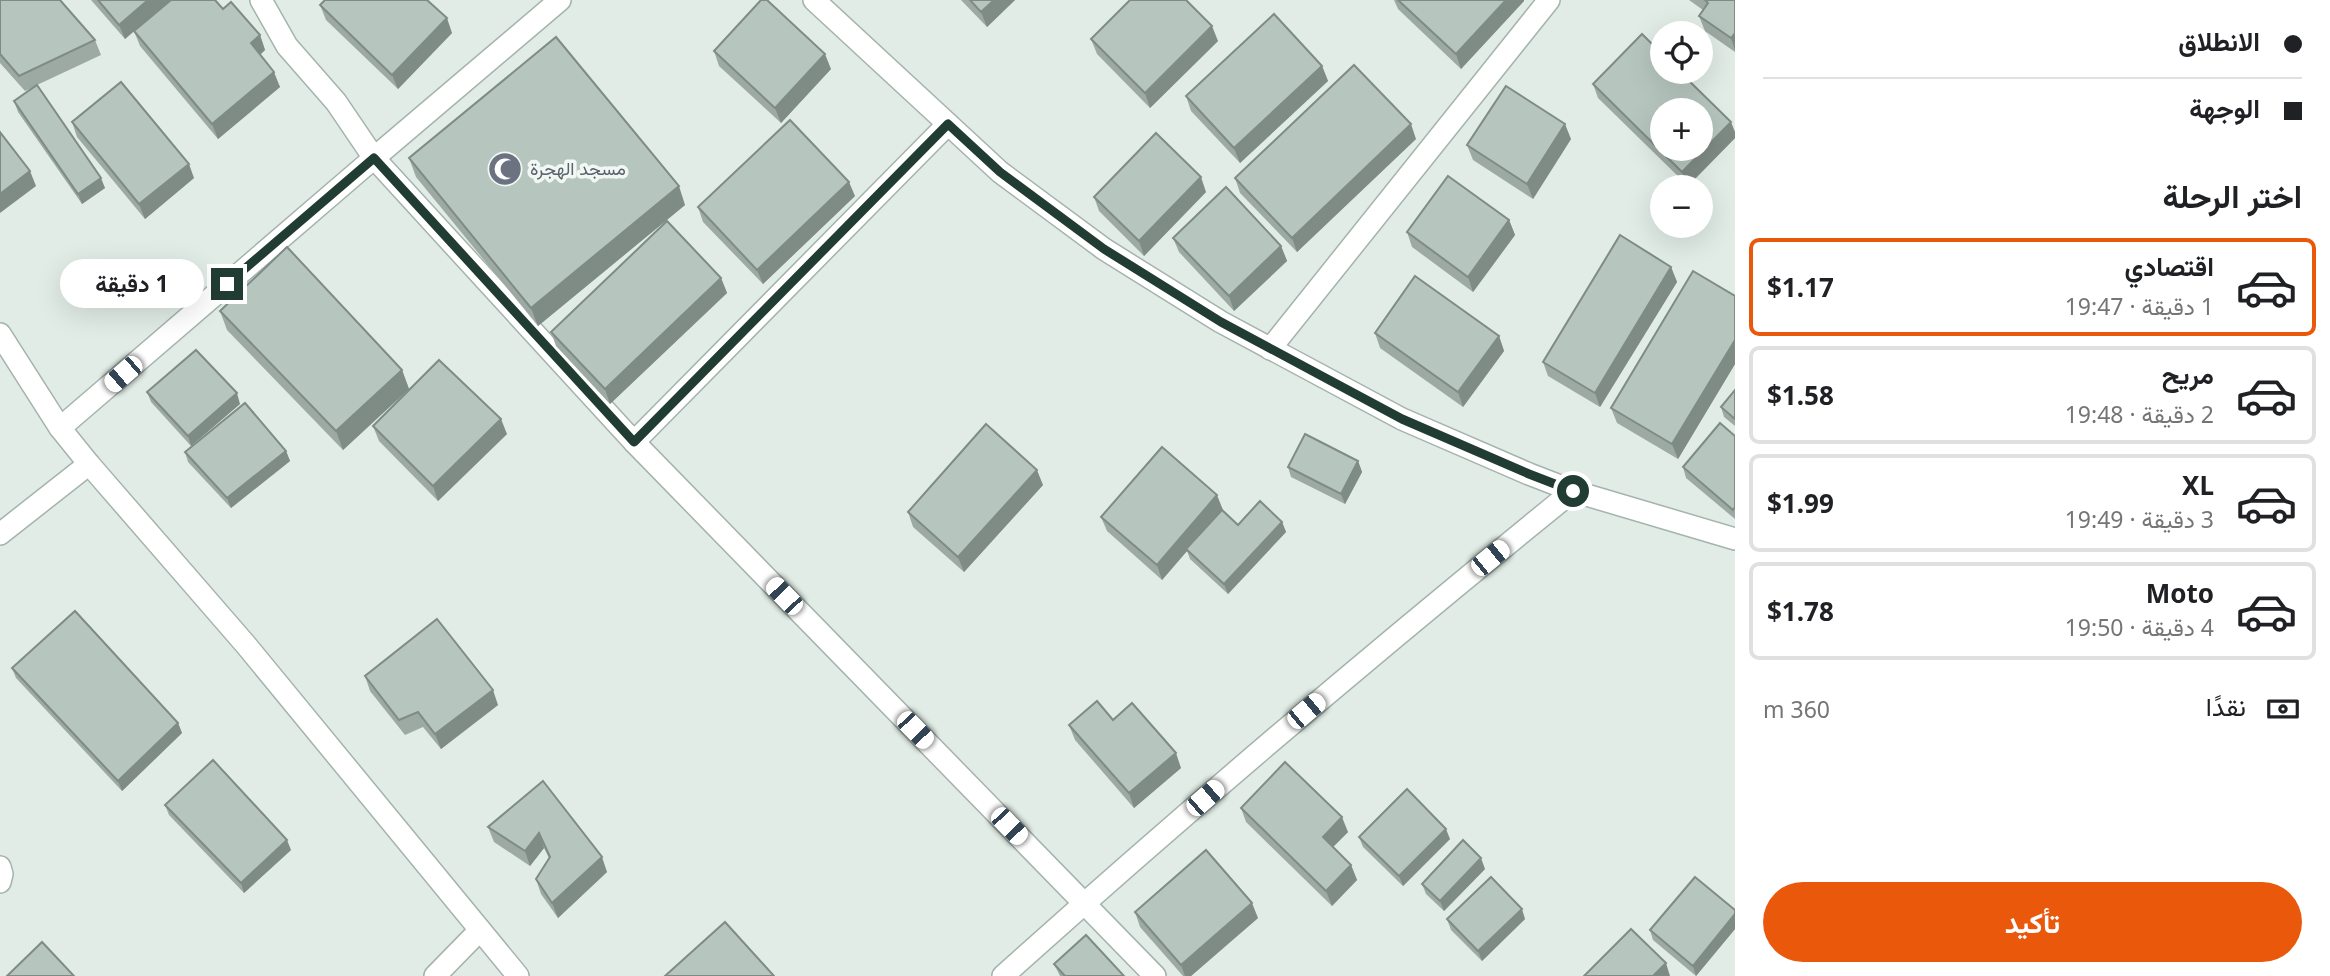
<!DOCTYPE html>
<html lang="ar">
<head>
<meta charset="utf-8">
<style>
  :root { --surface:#fff; --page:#f2f2f2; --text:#202124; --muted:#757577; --line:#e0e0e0; --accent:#ea580c }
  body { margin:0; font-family:"Noto Sans",Vazirmatn,sans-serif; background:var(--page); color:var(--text); direction:rtl; height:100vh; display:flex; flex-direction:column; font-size:26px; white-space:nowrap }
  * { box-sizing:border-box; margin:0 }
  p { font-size:23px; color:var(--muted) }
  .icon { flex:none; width:38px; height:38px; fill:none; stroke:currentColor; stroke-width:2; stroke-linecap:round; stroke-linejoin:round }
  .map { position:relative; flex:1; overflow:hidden; direction:ltr }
  .side { display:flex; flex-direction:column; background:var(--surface); width:595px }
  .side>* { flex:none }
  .guide { display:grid; align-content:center; height:154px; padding:0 28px; background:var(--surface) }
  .buttons { position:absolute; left:1650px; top:21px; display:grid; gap:14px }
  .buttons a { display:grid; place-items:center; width:63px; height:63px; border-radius:50%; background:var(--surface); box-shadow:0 7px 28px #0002; font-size:35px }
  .end { position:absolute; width:32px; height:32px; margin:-16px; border:9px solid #213c32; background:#fff; box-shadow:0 0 0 4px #fff }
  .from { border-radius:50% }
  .bubble { position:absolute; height:49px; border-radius:24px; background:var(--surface); box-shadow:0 7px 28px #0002; font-size:23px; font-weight:700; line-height:49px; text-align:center; direction:rtl }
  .car { position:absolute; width:21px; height:42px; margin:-21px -10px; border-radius:9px; box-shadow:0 0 5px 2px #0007; background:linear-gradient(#fff 24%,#345 0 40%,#fff 0 76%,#345 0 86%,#fff 0) }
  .guide b { display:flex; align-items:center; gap:24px; height:66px; font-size:26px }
  .guide b+b { border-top:2px solid var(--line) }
  .guide i { width:18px; height:18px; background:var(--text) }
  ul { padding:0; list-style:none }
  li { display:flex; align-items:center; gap:21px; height:98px; margin:0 14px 10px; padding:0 14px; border:4px solid var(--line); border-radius:10px }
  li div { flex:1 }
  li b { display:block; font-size:26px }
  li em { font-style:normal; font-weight:700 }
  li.current { border-color:var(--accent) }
  li>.icon { width:63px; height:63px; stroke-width:1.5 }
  h2 { padding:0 28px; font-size:32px; line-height:84px }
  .pay { display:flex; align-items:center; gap:18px; height:77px; padding:0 28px; font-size:26px }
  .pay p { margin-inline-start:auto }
  .button { display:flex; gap:14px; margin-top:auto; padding:14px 28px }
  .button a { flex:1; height:80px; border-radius:42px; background:var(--accent); color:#fff; font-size:28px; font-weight:700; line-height:80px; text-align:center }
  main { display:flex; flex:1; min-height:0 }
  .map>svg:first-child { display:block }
</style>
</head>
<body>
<main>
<section class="side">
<div class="guide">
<b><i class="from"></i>الانطلاق</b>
<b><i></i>الوجهة</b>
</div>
<h2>اختر الرحلة</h2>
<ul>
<li class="current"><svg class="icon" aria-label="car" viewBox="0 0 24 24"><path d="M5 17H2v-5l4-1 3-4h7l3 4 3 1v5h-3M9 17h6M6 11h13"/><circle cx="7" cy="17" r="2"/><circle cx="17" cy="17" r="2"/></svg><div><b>اقتصادي</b><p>1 دقيقة · 19:47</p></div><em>$1.17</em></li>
<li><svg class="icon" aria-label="car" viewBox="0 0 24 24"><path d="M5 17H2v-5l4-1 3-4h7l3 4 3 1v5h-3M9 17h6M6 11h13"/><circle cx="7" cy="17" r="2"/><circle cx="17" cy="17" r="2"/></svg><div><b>مريح</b><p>2 دقيقة · 19:48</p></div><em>$1.58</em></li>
<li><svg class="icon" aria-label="car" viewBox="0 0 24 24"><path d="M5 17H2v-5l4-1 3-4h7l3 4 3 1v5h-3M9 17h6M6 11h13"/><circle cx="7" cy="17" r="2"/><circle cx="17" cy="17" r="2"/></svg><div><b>XL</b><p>3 دقيقة · 19:49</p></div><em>$1.99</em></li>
<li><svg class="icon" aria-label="car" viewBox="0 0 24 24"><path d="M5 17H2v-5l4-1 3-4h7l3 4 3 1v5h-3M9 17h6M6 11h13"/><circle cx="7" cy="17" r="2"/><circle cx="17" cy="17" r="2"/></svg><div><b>Moto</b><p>4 دقيقة · 19:50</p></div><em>$1.78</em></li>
</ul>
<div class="pay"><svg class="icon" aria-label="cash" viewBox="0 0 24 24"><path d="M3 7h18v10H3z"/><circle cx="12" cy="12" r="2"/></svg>نقدًا<p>360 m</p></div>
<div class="button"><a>تأكيد</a></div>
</section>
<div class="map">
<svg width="1735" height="976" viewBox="0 0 1735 976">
  <rect width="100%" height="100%" fill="#e1ece6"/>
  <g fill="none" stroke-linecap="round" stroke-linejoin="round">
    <g stroke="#a4b4ac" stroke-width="24">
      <g id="minor">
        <polyline points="261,0 287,46 336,102 374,158 560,0"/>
        <polyline points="814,0 1000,172 1104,249 1221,322 1402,419 1529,474 1573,491 1735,539"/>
        <polyline points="0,334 60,428 89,464 246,645 518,976"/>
        <polyline points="1270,349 1549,0"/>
        <polyline points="60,428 374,158 634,442 1155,976"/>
        <polyline points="634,442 948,124"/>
        <polyline points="0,534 89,464"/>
        <polyline points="0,867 2,874 0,882"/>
        <polyline points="435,976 480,930"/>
        <path d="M1003 976C1189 809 1379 648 1573 491"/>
      </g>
    </g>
    <use href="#minor" stroke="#fff" stroke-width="21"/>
  </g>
  <g fill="#9daaa3">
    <polygon points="0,0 95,40 101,55 37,85 105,188 82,204 18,112 14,101 36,86 25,91 0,63"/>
    <polygon points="91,0 170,0 223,9 260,35 265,50 260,55 280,87 218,139 140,46 134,31 125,39"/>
    <polygon points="961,0 1015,0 987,27"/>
    <polygon points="1394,0 1524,0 1524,1 1461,69 1398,9"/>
    <polygon points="1689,0 1735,0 1735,52 1705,31 1699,16 1703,10"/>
    <polygon points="320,5 452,33 398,89 326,20"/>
    <polygon points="1091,39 1218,41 1150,108 1097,54"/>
    <polygon points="714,51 831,69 781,123 719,66"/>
    <polygon points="1322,66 1328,81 1240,163 1191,111 1186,96"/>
    <polygon points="1593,84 1735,132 1735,138 1688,186 1598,98"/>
    <polygon points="72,122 194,178 145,219 77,137"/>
    <polygon points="1416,139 1297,252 1240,193 1235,178"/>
    <polygon points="1571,139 1533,199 1473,160 1467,145"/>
    <polygon points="409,158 685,205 538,326 416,177"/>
    <polygon points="1206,192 1144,256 1099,211 1094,197"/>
    <polygon points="855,196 763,284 703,222 698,207"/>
    <polygon points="1509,220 1515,235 1473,292 1412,247 1407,232"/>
    <polygon points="1173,238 1281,246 1287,261 1234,311 1179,252"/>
    <polygon points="1671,267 1677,282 1600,407 1548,376 1543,362"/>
    <polygon points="721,278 727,293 610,404 556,346 551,332"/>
    <polygon points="1735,296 1735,364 1678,459 1617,423 1611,408"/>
    <polygon points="220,311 402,370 409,389 343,450 227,330"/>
    <polygon points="1375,333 1499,336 1504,351 1463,407 1380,348"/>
    <polygon points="1735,390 1735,426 1724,417 1721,407"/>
    <polygon points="147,392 240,404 191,446 151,402"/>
    <polygon points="373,426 507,434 438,501 379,441"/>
    <polygon points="1735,436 1735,519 1686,478 1683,467"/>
    <polygon points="286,451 290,461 231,508 188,462 185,452"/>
    <polygon points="1358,461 1362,472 1345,504 1291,477 1288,467"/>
    <polygon points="1043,485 964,572 913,527 908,512"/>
    <polygon points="1223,510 1238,525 1282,522 1286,532 1228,594 1190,559 1187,551 1162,580 1107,531 1101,517"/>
    <polygon points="12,668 178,723 182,733 122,791 16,678"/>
    <polygon points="365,676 498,705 441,749 423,727 405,735 370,691"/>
    <polygon points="1113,720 1181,768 1134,808 1075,740 1069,725"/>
    <polygon points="543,781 607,872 558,918 541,894 536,879 549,858 544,848 530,866 494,842 488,827"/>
    <polygon points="165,805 291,850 244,893 169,815"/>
    <polygon points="1241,808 1348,832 1333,847 1351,865 1357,880 1332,906 1246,822"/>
    <polygon points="1359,837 1450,839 1403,886 1363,847"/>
    <polygon points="1485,869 1444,911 1426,894 1422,884"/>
    <polygon points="1735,910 1735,929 1696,976 1653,940 1650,930"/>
    <polygon points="1135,912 1258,918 1191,976 1183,976 1140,927"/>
    <polygon points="1447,919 1525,919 1482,961 1451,930"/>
    <polygon points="1054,964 1124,976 1060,976"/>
  </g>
  <g fill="#7f8b85">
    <polygon points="148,0 170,0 125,39 119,25"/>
    <polygon points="994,0 1015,0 987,27 981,12"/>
    <polygon points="1506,0 1524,0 1524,1 1461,69 1456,54"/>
    <polygon points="447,18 452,33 398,89 392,75"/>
    <polygon points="1212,26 1218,41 1150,108 1145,93"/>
    <polygon points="1735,33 1735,50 1731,38"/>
    <polygon points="260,35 265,50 256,58 251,43"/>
    <polygon points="825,54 831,69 781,123 775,108"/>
    <polygon points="1322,66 1328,81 1240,163 1234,148"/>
    <polygon points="274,72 280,87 218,139 212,124"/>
    <polygon points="1731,122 1735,132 1735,138 1688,186 1682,172"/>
    <polygon points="1411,124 1416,139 1297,252 1292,238"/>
    <polygon points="1565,124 1571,139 1533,199 1527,184"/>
    <polygon points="189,164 194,178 145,219 139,204"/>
    <polygon points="30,171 36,186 0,213 0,194"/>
    <polygon points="1201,177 1206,192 1144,256 1139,241"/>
    <polygon points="101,178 105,188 82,204 78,194"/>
    <polygon points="849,182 855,196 763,284 757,270"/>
    <polygon points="679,186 685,205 538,326 531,308"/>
    <polygon points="1509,220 1515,235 1473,292 1468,277"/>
    <polygon points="1281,246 1287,261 1234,311 1229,296"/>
    <polygon points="1671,267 1677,282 1600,407 1595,393"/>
    <polygon points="721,278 727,293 610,404 605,389"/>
    <polygon points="1499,336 1504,351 1463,407 1458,392"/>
    <polygon points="1735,340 1735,364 1678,459 1672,444"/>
    <polygon points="402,370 409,389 343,450 336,431"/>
    <polygon points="237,393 240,404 191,446 188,436"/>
    <polygon points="501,419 507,434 438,501 433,486"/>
    <polygon points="286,451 290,461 231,508 227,498"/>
    <polygon points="1358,461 1362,472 1345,504 1341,494"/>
    <polygon points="1037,470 1043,485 964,572 958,557"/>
    <polygon points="1217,495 1223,510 1186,549 1187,551 1162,580 1157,565"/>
    <polygon points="1282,522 1286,532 1228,594 1224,584"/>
    <polygon points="493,690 498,705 441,749 435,734"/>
    <polygon points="178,723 182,733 122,791 118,781"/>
    <polygon points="1176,753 1181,768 1134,808 1129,793"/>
    <polygon points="1342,817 1348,832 1328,852 1323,837"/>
    <polygon points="1446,829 1450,839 1403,886 1399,876"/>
    <polygon points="539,833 544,848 530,866 525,851"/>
    <polygon points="287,840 291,850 244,893 241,883"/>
    <polygon points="602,857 607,872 558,918 552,903"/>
    <polygon points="1481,858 1485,869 1444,911 1440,901"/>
    <polygon points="1351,865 1357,880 1332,906 1326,891"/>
    <polygon points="1252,903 1258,918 1191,976 1185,976 1181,965"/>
    <polygon points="1522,909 1525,919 1482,961 1478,951"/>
    <polygon points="1735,914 1735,929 1696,976 1693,966"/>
    <polygon points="1666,963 1670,976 1653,976"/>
  </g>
  <g fill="#b6c6be" stroke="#7f8b85" stroke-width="2" fill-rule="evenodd">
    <polygon points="0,0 60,0 95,40 19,76 0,54"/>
    <polygon points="98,0 148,0 119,25"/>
    <polygon points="171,0 215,0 223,9 231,2 260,35 251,43 274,72 212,124 134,31"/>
    <polygon points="325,0 427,0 447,18 392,75 320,5"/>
    <polygon points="761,0 767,0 825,54 775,108 714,51"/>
    <polygon points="970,0 994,0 981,12"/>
    <polygon points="1130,0 1186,0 1212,26 1145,93 1091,39"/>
    <polygon points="1398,0 1506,0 1456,54"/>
    <polygon points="1705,0 1735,0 1735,33 1731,38 1699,16 1708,3"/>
    <polygon points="1274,14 1322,66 1234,148 1186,96"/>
    <path d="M1642 34 1662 54V72H1680L1731 122 1682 172 1593 84ZM1662 110H1701V149H1662Z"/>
    <polygon points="556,37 679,186 531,308 409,158"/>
    <polygon points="1354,65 1411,124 1292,238 1235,178"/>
    <polygon points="121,82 189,164 139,204 72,122"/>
    <polygon points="37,85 101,178 78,194 14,101"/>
    <polygon points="1506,86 1565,124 1527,184 1467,145"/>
    <polygon points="790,120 849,182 757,270 698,207"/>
    <polygon points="0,132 30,171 0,194"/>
    <polygon points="1156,133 1201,177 1139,241 1094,197"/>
    <polygon points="1448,176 1509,220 1468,277 1407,232"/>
    <polygon points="1226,187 1281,246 1229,296 1173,238"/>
    <polygon points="667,221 721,278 605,389 551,332"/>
    <polygon points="1620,235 1671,267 1595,393 1543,362"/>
    <polygon points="287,247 402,370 336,431 220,311"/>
    <polygon points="1693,271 1735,296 1735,340 1672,444 1611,408"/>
    <polygon points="1415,276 1499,336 1458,392 1375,333"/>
    <polygon points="196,350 237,393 188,436 147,392"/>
    <polygon points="439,360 501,419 433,486 373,426"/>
    <polygon points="1735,390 1735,419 1721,407"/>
    <polygon points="245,403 286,451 227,498 185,452"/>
    <polygon points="1720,423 1735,436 1735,507 1733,510 1683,467"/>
    <polygon points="986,424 1037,470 958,557 908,512"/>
    <polygon points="1305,434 1358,461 1341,494 1288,467"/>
    <polygon points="1162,447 1217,495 1157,565 1101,517"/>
    <polygon points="1260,501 1282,522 1224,584 1186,549 1222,510 1238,525"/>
    <polygon points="75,611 178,723 118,781 12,668"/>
    <polygon points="437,619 493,690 435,734 418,712 399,720 365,676"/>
    <polygon points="1097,701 1113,720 1132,703 1176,753 1129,793 1069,725"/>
    <polygon points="213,760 287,840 241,883 165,805"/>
    <polygon points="1285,762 1342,817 1323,837 1351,865 1326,891 1241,808"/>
    <polygon points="543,781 602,857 552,903 536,879 550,857 539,833 525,851 488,827"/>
    <polygon points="1407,789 1446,829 1399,876 1359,837"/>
    <polygon points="1463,840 1481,858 1440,901 1422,884"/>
    <polygon points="1206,850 1252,903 1181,965 1135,912"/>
    <polygon points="1491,877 1522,909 1478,951 1447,919"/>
    <polygon points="1695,877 1735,910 1735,914 1693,966 1650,930"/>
    <polygon points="725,922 774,976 665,976"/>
    <polygon points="1631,929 1666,963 1653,976 1584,976"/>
    <polygon points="1086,935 1124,976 1065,976 1054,964"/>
    <polygon points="42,942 74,976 7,976"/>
  </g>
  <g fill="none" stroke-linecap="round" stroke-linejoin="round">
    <polyline stroke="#213c32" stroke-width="9" points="227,284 374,158 634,442 948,124 1000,172 1104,249 1221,322 1402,419 1529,474 1573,491"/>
  </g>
  <defs>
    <g id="mosque-disc" transform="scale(1.75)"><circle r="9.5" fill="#6b7280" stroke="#f1f8f4"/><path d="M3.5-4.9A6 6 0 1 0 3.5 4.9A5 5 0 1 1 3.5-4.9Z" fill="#fff"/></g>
  </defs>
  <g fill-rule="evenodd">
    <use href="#mosque-disc" x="505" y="169"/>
  </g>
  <g text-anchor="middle" stroke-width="7" stroke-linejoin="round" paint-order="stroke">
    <g font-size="18" fill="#5b616d" stroke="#f1f8f4" text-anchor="start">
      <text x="530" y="175">مسجد الهجرة</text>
    </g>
  </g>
</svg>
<div class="buttons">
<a><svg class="icon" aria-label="locate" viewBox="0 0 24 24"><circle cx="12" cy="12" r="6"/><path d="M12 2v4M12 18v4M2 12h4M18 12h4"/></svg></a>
<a>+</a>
<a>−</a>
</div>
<i class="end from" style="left:1573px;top:491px"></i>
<i class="end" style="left:227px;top:284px"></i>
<div class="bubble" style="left:60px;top:259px;width:144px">1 دقيقة</div>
<i class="car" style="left:123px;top:374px;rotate:229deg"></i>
<i class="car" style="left:1490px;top:558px;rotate:51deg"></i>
<i class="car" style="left:784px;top:596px;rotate:316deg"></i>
<i class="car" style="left:1306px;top:711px;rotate:50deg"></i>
<i class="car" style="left:915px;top:730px;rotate:136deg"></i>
<i class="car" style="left:1205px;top:798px;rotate:49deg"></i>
<i class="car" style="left:1009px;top:826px;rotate:136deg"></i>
</div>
</main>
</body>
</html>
